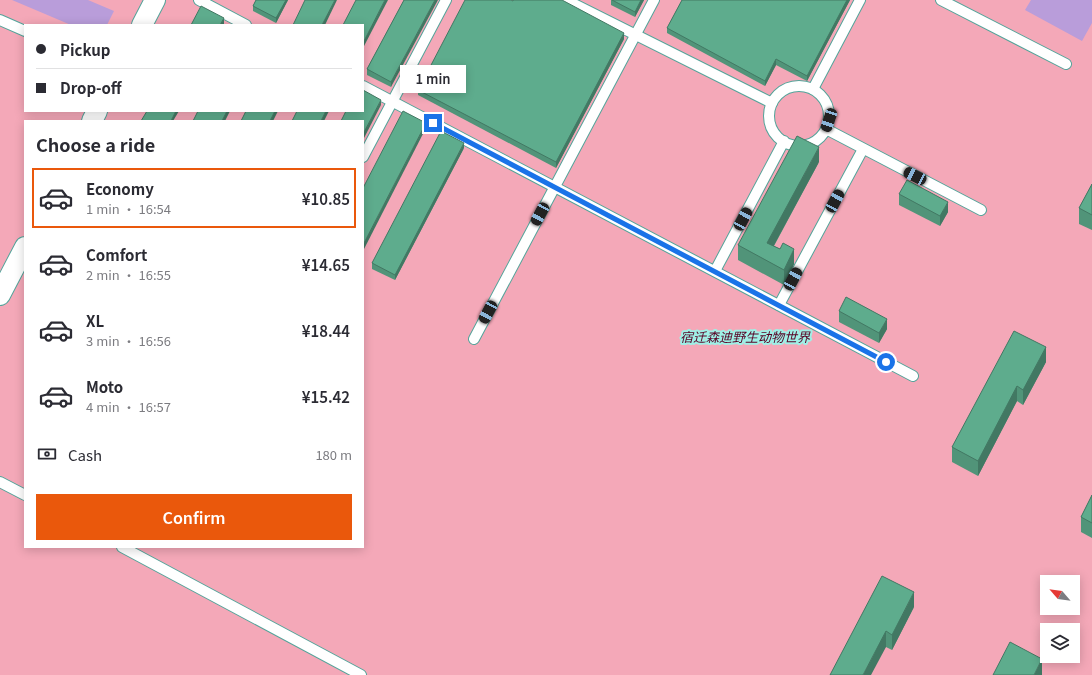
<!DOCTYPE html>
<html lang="en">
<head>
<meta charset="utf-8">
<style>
  :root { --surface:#fff; --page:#f7f7f7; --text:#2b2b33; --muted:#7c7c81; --line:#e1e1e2; --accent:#ea580c }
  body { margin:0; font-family:Georgia,"Noto Sans SC",serif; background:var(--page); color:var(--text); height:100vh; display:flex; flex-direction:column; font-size:15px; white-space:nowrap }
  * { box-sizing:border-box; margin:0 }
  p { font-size:13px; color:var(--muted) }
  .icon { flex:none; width:22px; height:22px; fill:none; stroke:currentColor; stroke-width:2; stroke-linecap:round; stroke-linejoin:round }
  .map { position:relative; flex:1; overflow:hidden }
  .drawer { position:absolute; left:24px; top:120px; width:340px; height:428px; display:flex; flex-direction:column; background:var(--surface); border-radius:0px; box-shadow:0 2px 10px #0003 }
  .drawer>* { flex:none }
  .top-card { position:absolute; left:24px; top:24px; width:340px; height:88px; border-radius:0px; box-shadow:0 2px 10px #0003; display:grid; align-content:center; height:88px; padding:0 12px; background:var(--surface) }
  .needle { width:26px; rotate:298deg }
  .tools { position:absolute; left:1040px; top:575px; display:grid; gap:8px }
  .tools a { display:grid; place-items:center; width:40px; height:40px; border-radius:0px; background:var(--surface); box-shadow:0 2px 10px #0003; font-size:20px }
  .end { position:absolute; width:18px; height:18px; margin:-9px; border:5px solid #1a73e8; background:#fff; box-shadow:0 0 0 2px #fff }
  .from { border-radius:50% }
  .bubble { position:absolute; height:28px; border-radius:0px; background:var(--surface); box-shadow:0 2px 10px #0003; font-size:13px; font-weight:600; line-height:28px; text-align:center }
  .car { position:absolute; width:12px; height:24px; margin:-12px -6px; border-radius:5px; box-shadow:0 0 3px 1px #0007; background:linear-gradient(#222 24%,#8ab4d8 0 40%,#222 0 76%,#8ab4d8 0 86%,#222 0) }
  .top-card b { display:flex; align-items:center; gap:14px; height:38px; font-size:15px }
  .top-card b+b { border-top:1px solid var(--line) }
  .top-card i { width:10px; height:10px; background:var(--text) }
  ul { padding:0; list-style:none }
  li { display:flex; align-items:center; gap:12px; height:60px; margin:0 8px 6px; padding:0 4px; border:2px solid transparent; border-radius:0px }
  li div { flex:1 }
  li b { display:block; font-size:15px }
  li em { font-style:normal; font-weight:600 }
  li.active { border-color:var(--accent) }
  li>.icon { width:36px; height:36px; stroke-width:1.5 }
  h2 { padding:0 12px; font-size:18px; line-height:48px }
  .pay { display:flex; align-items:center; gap:10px; height:44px; padding:0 12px; font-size:15px }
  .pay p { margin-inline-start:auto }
  .primary-button { display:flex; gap:8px; margin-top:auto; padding:8px 12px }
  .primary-button a { flex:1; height:46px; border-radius:0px; background:var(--accent); color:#fff; font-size:16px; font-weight:600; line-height:46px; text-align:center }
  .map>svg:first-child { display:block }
</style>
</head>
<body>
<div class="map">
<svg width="1092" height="675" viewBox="0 0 1092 675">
  <rect width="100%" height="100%" fill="#92e3d9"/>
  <path fill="#f4a8b8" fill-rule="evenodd" d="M0 0H1092V675H0ZM25 25H363V111H25ZM25 121H363V547H25ZM1047 582H1073V608H1047ZM1047 630H1073V656H1047Z"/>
  <g fill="#b99dda">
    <polygon points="12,0 88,0 114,11 107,25 71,25"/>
    <polygon points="1031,0 1092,0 1092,23 1082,41 1025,10"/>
  </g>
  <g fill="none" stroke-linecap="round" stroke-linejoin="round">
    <g stroke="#53a49a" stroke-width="12">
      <g id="service">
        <polyline points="199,0 246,25"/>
        <polyline points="566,0 772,103"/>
        <polyline points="941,0 1066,64"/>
        <polyline points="0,20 25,31"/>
        <polyline points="363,86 913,376"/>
        <circle cx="799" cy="116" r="30"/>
        <polyline points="813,89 860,0"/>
        <polyline points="826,129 981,210"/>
        <polyline points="363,157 446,0"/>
        <polyline points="715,271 784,141"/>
        <polyline points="779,305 863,149"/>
        <polyline points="474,339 654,0"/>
        <polyline points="0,482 25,495"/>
        <polyline points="122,547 361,675"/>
      </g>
    </g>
    <g stroke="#53a49a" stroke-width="22">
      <g id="minor">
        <polyline points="142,25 155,0"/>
        <polyline points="92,121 97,111"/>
        <polyline points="0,295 25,247"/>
      </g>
    </g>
    <use href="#service" stroke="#fff" stroke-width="10"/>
    <use href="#minor" stroke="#fff" stroke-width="20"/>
  </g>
  <g fill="#519479">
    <polygon points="256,0 288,0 276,23 253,11 253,6"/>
    <polygon points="404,0 391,87 367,75 367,69"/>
    <polygon points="611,0 644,0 635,17 611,5"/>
    <polygon points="682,0 850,0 807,81 776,65 765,86 667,33 667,28"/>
    <polygon points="513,1 624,39 556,168 418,95 418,90"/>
    <polygon points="464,148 395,280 372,269 372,263"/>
    <polygon points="819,162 774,246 780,249 794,264 784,285 738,260 738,245"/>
    <polygon points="1092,184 1092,230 1079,224 1079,208"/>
    <polygon points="899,194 948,212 940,226 899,205"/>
    <polygon points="839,311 887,329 879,343 839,322"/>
    <polygon points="1046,347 1046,362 1023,405 1017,401 978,476 952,462 952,447"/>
    <polygon points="1092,495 1092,538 1081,532 1081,517"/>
    <polygon points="914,607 892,650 886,647 830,675"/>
  </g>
  <g fill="#427863">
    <polygon points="286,0 288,0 276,23 276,18"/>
    <polygon points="335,0 337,0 325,25 322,25"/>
    <polygon points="385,0 388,0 363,48 363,43"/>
    <polygon points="435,0 438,0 391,87 391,82"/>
    <polygon points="641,0 644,0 635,17 635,12"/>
    <polygon points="847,0 850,0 807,81 807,76"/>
    <polygon points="224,18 224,24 223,25 220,25"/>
    <polygon points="624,33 624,39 556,168 556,162"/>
    <polygon points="776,59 776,65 765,86 765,81"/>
    <polygon points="381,100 381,105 363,140 363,134"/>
    <polygon points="176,111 179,111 173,121 171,121"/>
    <polygon points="227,111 230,111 225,121 222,121"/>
    <polygon points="275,111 278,111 273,121 270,121"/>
    <polygon points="326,111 329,111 324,121 321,121"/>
    <polygon points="426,123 426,128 363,251 363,245"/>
    <polygon points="464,143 464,148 395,280 395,275"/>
    <polygon points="819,147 819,162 767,258 767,243"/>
    <polygon points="948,202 948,212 940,226 940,216"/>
    <polygon points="794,249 794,264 784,285 784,270"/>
    <polygon points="887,319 887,329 879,343 879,333"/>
    <polygon points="1046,347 1046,362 1023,405 1023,390"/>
    <polygon points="1017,386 1017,401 978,476 978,461"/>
    <polygon points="914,592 914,607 892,650 892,635"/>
    <polygon points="886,631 886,647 871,675 863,675"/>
    <polygon points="1042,659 1042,675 1034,675"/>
  </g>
  <g fill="#5eac8d" stroke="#427863">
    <polygon points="256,0 286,0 276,18 253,6"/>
    <polygon points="305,0 335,0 322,25 293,25"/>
    <polygon points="356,0 385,0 363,43 363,25 343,25"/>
    <polygon points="404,0 435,0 391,82 367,69"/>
    <polygon points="465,0 511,0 513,1 513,0 562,0 624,33 556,162 418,90"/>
    <polygon points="612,0 641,0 635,12"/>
    <polygon points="682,0 847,0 807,76 776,59 765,81 667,28"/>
    <polygon points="201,6 224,18 220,25 191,25"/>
    <polygon points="363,90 381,100 363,134 363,121 341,121 346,111 363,111"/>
    <polygon points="147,111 176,111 171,121 141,121"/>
    <polygon points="198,111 227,111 222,121 193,121"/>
    <polygon points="246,111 275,111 270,121 241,121"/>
    <polygon points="297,111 326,111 321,121 292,121"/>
    <polygon points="403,111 426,123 363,245 363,188"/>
    <polygon points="441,131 464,143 395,275 372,263"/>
    <polygon points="797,136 819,147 767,243 780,249 783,243 794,249 784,270 738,245"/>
    <polygon points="907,180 948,202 940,216 899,194"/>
    <polygon points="1092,184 1092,215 1079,208"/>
    <polygon points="846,297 887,319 879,333 839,311"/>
    <polygon points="1014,331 1046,347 1023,390 1017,386 978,461 952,447"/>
    <polygon points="1092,495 1092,523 1081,517"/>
    <polygon points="882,576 914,592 892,635 886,631 863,675 830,675"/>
    <polygon points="1010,642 1042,659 1034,675 993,675"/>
  </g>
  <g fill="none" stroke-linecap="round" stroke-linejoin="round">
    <polyline stroke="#1a73e8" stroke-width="5" points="433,123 886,362"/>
  </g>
  <g text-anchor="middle" stroke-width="4" stroke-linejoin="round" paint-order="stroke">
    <g font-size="13" font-style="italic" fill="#590024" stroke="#9ff0e6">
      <text x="745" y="342">宿迁森迪野生动物世界</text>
    </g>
  </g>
</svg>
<div class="tools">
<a><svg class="needle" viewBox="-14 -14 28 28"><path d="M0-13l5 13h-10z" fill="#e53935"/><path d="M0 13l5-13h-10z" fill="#7c7c81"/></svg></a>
<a><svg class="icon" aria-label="layers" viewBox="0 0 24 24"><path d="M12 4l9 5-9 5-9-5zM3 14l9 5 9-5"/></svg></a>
</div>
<i class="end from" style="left:886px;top:362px"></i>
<i class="end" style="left:433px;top:123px"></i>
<div class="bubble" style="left:400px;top:65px;width:66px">1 min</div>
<i class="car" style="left:829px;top:120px;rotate:199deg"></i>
<i class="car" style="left:915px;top:176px;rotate:297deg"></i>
<i class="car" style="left:835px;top:201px;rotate:28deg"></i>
<i class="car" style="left:540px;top:214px;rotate:208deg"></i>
<i class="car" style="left:743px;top:219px;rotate:28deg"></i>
<i class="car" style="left:793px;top:279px;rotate:28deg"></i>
<i class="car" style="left:488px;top:312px;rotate:208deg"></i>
<div class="top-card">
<b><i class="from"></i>Pickup</b>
<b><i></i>Drop-off</b>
</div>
<section class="drawer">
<h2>Choose a ride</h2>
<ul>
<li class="active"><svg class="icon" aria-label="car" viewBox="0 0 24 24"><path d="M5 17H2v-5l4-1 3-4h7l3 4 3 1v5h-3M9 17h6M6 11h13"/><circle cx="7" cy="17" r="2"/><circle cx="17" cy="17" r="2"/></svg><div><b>Economy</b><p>1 min · 16:54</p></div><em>¥10.85</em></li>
<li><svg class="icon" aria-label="car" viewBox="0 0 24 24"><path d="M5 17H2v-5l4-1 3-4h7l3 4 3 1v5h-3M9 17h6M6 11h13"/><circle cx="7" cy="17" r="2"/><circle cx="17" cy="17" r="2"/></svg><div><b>Comfort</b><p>2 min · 16:55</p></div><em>¥14.65</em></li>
<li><svg class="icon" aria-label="car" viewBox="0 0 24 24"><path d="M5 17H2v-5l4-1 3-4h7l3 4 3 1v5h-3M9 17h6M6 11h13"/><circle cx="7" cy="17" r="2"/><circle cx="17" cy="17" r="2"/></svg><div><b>XL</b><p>3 min · 16:56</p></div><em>¥18.44</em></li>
<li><svg class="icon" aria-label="car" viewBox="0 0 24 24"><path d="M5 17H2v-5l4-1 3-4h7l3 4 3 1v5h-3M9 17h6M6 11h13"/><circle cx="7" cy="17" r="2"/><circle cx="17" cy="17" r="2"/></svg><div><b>Moto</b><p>4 min · 16:57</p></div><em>¥15.42</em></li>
</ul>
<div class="pay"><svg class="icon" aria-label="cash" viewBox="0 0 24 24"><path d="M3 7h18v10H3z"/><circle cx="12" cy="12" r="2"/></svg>Cash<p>180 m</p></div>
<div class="primary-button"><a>Confirm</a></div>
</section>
</div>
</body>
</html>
